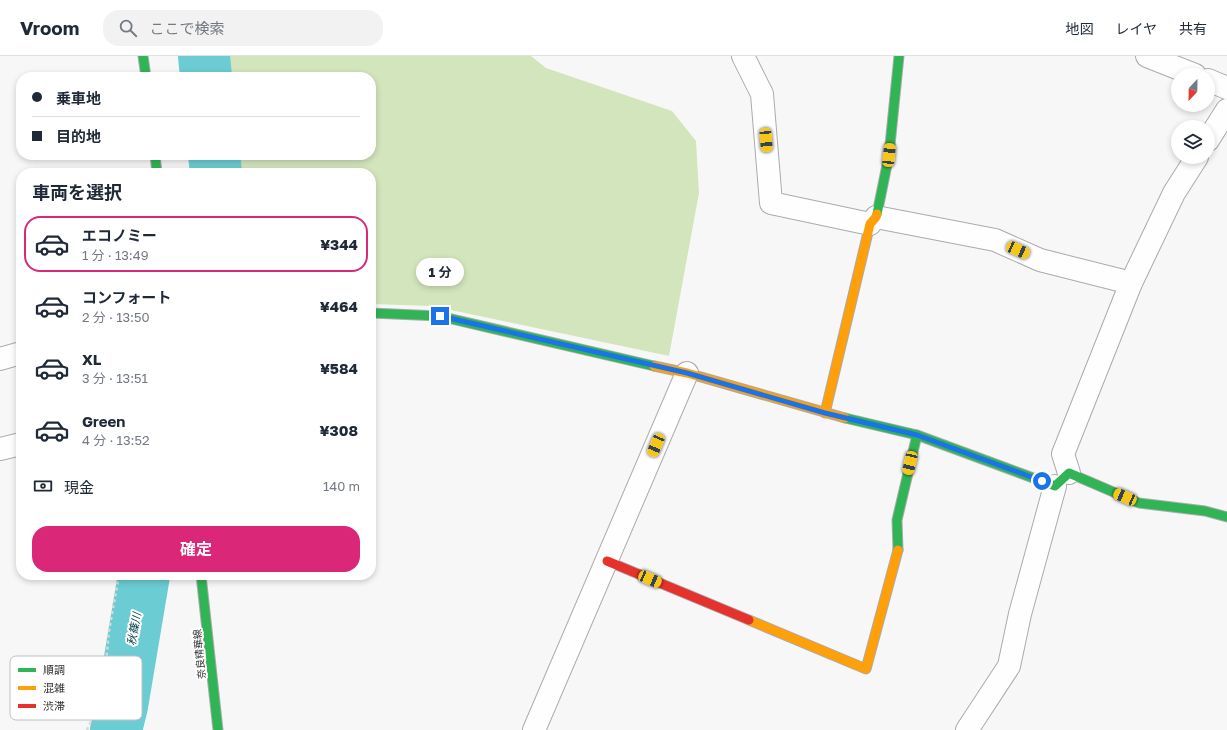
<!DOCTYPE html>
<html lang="ja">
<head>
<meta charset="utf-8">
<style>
  :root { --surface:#fff; --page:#f2f2f3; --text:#1f2937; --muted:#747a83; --line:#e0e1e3; --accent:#db2777 }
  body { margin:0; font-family:"Golos Text","Noto Sans JP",sans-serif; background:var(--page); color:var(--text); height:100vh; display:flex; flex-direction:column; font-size:15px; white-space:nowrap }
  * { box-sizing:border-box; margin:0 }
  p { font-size:13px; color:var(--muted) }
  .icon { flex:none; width:22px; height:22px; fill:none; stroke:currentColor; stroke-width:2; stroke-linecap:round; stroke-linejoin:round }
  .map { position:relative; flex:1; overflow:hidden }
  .details { position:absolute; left:16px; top:112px; width:360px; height:412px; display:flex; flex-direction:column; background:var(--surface); border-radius:16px; box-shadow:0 2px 6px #0003 }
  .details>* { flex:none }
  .guide { position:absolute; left:16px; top:16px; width:360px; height:88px; border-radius:16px; box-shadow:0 2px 6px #0003; display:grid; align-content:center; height:88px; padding:0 16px; background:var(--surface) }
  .needle { width:26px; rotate:202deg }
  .buttons { position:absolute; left:1171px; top:12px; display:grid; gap:8px }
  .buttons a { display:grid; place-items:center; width:44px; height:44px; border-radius:50%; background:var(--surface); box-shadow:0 2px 6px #0003; font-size:20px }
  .end { position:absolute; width:18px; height:18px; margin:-9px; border:5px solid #1a73e8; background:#fff; box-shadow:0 0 0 2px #fff }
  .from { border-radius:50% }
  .bubble { position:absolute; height:28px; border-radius:14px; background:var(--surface); box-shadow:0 2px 6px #0003; font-size:13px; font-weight:700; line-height:28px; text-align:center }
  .car { position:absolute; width:12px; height:24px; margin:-12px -6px; border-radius:5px; box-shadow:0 0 3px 1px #0007; background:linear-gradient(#f5c518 24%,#345 0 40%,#f5c518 0 76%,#345 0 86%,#f5c518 0) }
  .guide b { display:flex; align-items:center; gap:14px; height:38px; font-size:15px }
  .guide b+b { border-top:1px solid var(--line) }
  .guide i { width:10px; height:10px; background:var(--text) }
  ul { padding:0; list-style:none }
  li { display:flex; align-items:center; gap:12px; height:56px; margin:0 8px 6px; padding:0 8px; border:2px solid transparent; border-radius:16px }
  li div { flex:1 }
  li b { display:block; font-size:15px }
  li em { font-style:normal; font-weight:700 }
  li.on { border-color:var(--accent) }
  li>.icon { width:36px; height:36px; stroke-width:1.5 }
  h2 { padding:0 16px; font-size:18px; line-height:48px }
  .pay { display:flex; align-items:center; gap:10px; height:44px; padding:0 16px; font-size:15px }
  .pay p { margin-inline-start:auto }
  .button { display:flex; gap:8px; margin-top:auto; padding:8px 16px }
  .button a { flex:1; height:46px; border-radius:16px; background:var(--accent); color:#fff; font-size:16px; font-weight:700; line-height:46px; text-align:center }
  header { display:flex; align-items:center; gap:24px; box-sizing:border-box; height:56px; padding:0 20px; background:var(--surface); border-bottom:1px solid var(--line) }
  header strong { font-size:19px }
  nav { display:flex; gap:22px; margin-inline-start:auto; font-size:14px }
  .search { width:280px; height:36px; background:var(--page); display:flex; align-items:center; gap:10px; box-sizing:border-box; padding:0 14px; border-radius:16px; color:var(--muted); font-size:15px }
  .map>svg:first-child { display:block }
</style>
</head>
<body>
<header>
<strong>Vroom</strong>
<div class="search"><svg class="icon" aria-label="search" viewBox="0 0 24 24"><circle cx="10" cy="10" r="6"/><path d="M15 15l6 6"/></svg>ここで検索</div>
<nav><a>地図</a><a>レイヤ</a><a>共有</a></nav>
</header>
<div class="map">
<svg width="1227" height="674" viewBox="0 0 1227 674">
  <rect width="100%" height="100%" fill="#f7f7f8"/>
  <polygon fill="#d3e5bd" points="221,0 531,0 546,12 672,55 696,85 699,137 669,300 432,250 371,248 371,117 241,117 238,99 371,99 371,21 225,21"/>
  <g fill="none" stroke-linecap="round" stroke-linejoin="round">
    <g stroke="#6cccd3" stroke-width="52">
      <polyline points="204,0 206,21"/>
      <polyline points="214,99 216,117"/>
      <polyline points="116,674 122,650 144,519"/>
    </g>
    <g stroke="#ababac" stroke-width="24">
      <g id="street">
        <polyline points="743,0 762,38 771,147 870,168"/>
        <polyline points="1147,0 1195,19"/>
        <polyline points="1208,24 1227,32"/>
        <polyline points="1208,84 1227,54"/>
        <polyline points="876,161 995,184 1040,204 1131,227"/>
        <polyline points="0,303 21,297"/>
        <polyline points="0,393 21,388"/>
        <polyline points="1069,417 1063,398 1131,227 1174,137 1197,101"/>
        <polyline points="534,674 687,317"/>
        <polyline points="967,674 1009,610 1020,558 1055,430"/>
      </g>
    </g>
    <g stroke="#ababac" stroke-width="11">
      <g id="fast">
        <polyline points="143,0 146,21"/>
        <polyline points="155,99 157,117"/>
        <polyline points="877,158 889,99 899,0"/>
        <polyline points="371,257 439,260 654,310"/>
        <polyline points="845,362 917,379 1055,430 1069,417 1139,447 1205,455 1227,461"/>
        <polyline points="898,494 897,464 917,379"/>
        <polyline points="201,519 218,674"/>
      </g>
    </g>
    <g stroke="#ababac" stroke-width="11">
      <g id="slow">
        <polyline points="654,310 687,317 845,362"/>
        <polyline points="825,357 870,168 876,161 877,158"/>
        <polyline points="749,564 866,613 898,494"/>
      </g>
    </g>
    <g stroke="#ababac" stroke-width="11">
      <polyline id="jam" points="607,505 749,564"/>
    </g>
    <polyline stroke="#d8d8d9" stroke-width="2.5" stroke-dasharray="3 3" stroke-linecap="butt" points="87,674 103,639 109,575 119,519"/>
    <use href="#street" stroke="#fefefe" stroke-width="22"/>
    <use href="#fast" stroke="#30b455" stroke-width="9"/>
    <use href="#slow" stroke="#ff9f0a" stroke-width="9"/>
    <use href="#jam" stroke="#e5322d" stroke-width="9"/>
  </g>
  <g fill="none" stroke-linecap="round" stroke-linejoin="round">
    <polyline stroke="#1a73e8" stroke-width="5" points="440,260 687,317 825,357 917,379 1042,425"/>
  </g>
  <g text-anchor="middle" stroke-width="4" stroke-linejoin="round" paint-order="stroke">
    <g font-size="10" fill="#313132" stroke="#fff">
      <text transform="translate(199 598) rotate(-96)" y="4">奈良精華線</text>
    </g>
    <g font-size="11" font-style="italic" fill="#054246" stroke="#fff">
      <text transform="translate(134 573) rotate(-80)" y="4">秋篠川</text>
    </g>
  </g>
  <rect x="10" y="600" width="132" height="64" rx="6" fill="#fff" stroke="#c1c1c2" stroke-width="1"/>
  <rect x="18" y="612" width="18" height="4" fill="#30b455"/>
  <rect x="18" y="630" width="18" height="4" fill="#ff9f0a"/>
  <rect x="18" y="648" width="18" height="4" fill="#e5322d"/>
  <g font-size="11" fill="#313132">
    <text x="43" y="618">順調</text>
    <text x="43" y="636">混雑</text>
    <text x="43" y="654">渋滞</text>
  </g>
</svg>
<div class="buttons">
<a><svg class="needle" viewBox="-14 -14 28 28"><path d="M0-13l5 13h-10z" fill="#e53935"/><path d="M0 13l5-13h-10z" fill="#747a83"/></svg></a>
<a><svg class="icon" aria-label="layers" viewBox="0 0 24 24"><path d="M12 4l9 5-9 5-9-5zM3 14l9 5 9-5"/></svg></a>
</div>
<i class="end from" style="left:1042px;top:425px"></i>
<i class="end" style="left:440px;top:260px"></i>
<div class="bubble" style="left:416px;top:202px;width:48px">1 分</div>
<i class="car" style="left:766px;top:84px;rotate:175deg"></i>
<i class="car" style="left:889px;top:99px;rotate:6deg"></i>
<i class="car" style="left:1018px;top:194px;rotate:114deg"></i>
<i class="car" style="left:656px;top:389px;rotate:203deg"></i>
<i class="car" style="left:910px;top:407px;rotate:193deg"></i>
<i class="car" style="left:1125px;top:441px;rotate:293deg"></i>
<i class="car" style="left:650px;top:523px;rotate:113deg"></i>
<div class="guide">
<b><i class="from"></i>乗車地</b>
<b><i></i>目的地</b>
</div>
<section class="details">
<h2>車両を選択</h2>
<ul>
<li class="on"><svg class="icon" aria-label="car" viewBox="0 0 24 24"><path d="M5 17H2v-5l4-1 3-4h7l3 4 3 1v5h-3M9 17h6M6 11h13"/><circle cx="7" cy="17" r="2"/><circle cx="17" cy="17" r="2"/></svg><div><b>エコノミー</b><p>1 分 · 13:49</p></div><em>¥344</em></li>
<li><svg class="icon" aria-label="car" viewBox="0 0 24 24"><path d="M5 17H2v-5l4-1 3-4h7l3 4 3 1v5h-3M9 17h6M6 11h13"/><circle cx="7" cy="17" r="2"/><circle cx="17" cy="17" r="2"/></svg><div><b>コンフォート</b><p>2 分 · 13:50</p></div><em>¥464</em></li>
<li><svg class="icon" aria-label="car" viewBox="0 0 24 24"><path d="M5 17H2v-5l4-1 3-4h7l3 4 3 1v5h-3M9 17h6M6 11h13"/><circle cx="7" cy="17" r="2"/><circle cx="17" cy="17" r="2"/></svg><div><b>XL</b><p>3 分 · 13:51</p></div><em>¥584</em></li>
<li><svg class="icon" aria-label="car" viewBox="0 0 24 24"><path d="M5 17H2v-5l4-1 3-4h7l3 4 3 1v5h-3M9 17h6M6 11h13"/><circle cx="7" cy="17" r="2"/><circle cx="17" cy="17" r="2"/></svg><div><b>Green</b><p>4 分 · 13:52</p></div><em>¥308</em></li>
</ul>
<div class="pay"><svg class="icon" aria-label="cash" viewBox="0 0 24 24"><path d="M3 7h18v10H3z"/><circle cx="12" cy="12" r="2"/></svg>現金<p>140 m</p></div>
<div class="button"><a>確定</a></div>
</section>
</div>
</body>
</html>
